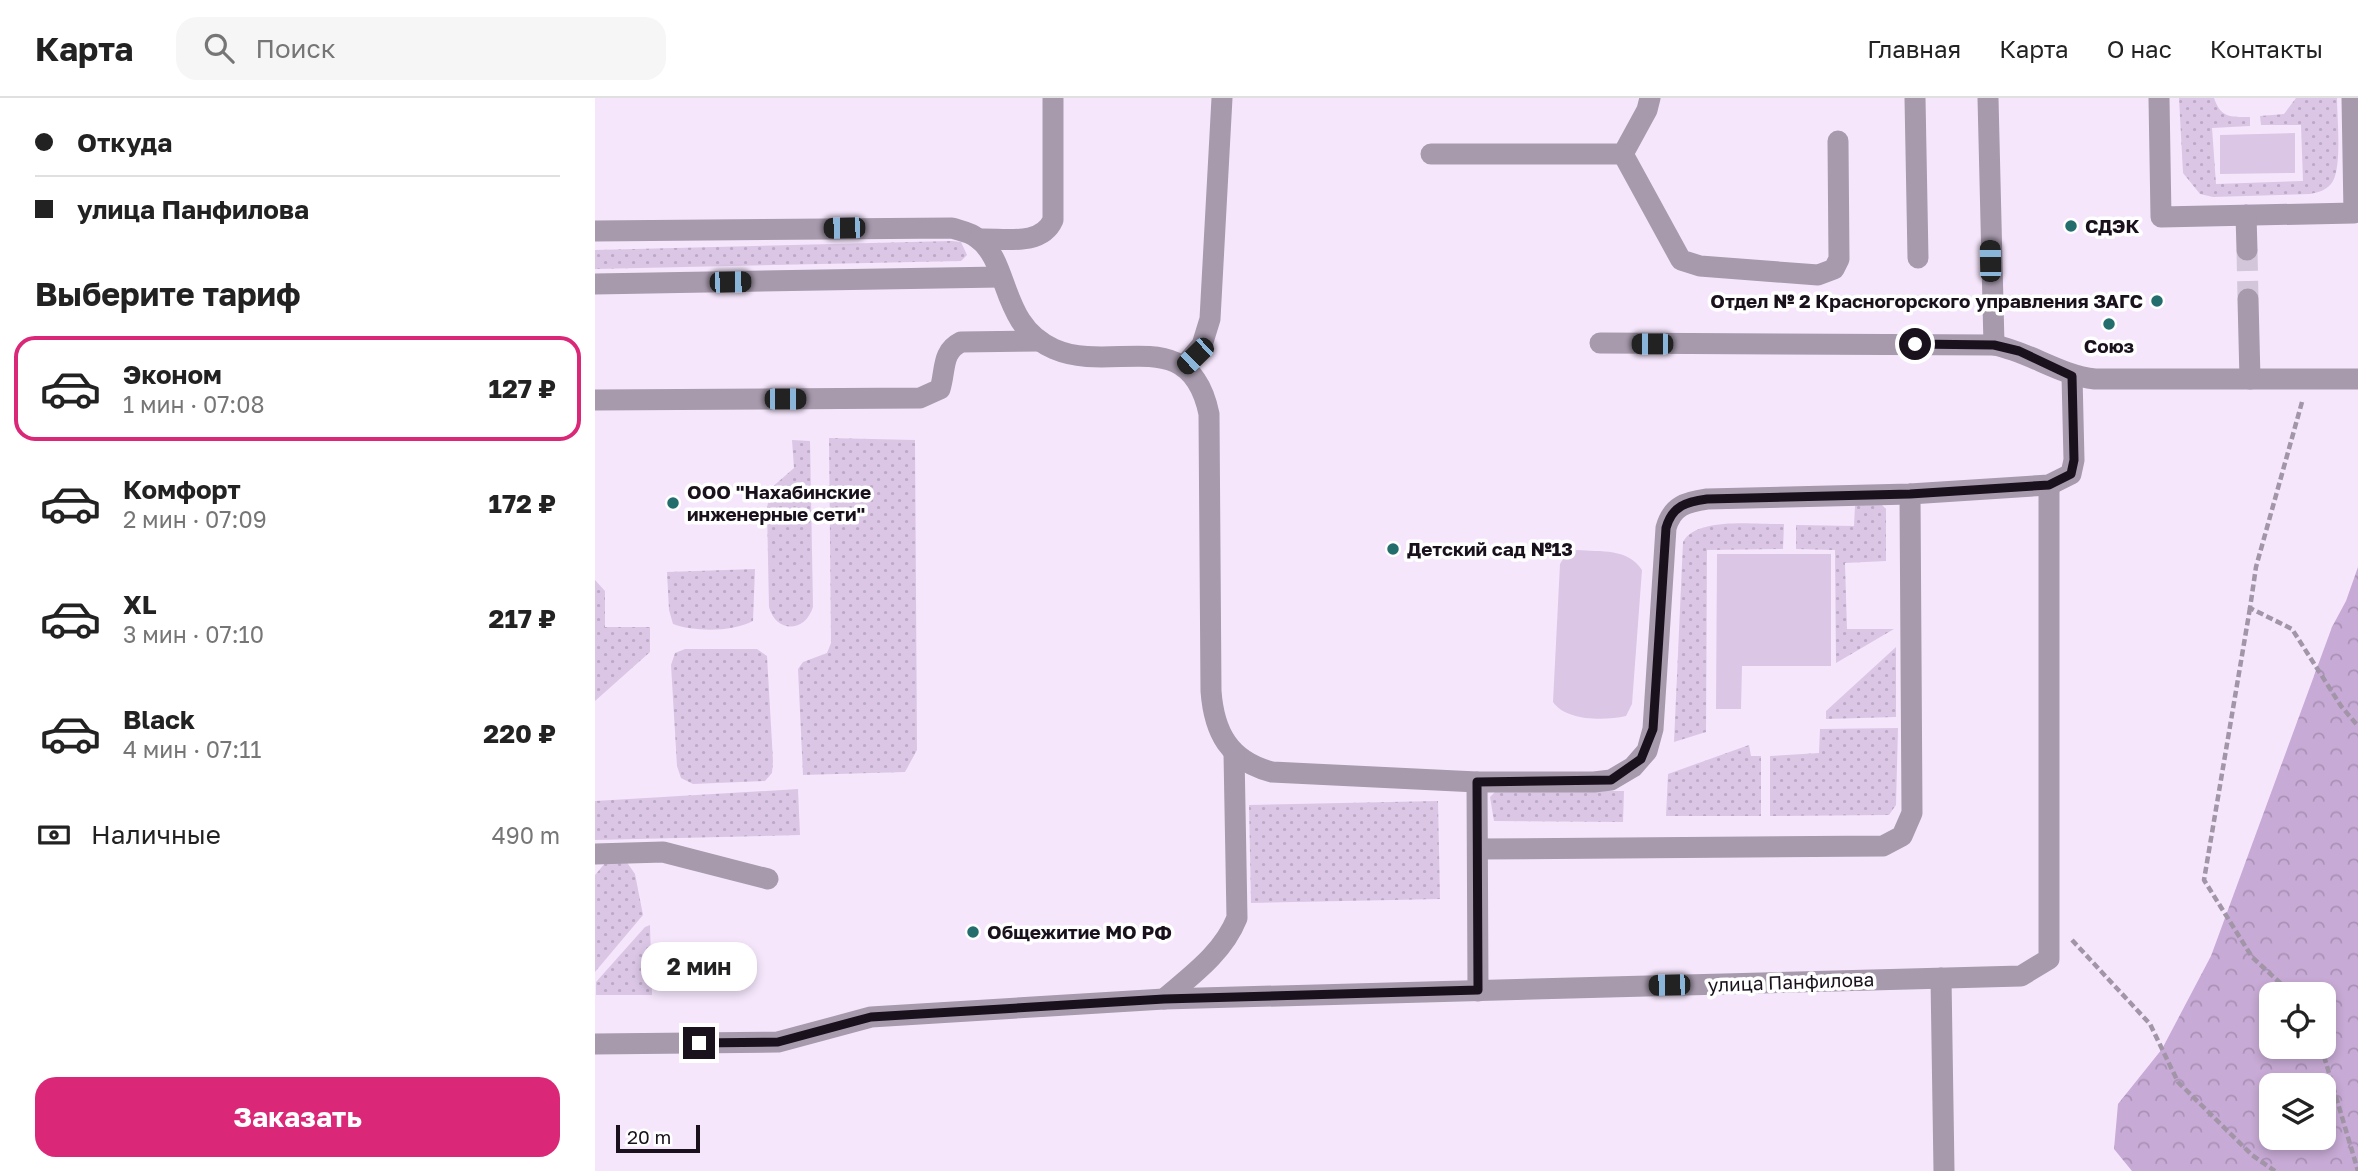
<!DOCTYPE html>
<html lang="ru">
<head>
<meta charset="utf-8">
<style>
  :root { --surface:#fff; --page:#f6f6f6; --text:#222; --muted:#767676; --line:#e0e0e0; --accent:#db2777 }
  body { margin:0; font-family:"Golos Text",sans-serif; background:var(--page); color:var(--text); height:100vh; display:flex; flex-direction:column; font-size:26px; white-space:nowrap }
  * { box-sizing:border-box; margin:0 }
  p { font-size:23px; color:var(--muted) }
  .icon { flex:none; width:38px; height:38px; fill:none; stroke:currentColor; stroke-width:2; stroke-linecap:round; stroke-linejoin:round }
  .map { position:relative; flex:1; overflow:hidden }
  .side { display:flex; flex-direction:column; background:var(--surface); width:595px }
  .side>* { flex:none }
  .guide { display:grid; align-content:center; height:154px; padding:0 35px; background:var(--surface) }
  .fabs { position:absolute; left:1664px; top:884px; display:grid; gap:14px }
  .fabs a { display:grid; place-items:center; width:77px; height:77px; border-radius:14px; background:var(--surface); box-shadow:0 4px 10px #0003; font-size:35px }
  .scale { position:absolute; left:21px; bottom:18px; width:84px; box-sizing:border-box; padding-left:7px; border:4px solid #19121c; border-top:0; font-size:19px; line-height:24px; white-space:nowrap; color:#19121c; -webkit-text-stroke:5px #fff; paint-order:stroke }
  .end { position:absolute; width:32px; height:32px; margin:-16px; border:9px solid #19121c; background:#fff; box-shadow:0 0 0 4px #fff }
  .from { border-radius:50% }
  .bubble { position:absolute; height:49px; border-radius:21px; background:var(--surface); box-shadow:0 4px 10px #0003; font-size:23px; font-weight:700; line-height:49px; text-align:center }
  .car { position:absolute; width:21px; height:42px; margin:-21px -10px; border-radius:9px; box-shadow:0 0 5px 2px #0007; background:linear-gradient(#222 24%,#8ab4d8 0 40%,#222 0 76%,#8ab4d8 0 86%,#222 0) }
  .guide b { display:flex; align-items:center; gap:24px; height:66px; font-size:26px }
  .guide b+b { border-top:2px solid var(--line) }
  .guide i { width:18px; height:18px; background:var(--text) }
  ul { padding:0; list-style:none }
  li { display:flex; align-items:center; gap:21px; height:105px; margin:0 14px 10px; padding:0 21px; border:4px solid transparent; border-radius:21px }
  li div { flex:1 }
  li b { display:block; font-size:26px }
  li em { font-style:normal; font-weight:700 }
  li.current { border-color:var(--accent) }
  li>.icon { width:63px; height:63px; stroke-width:1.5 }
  h2 { padding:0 35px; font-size:32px; line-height:84px }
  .pay { display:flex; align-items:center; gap:18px; height:77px; padding:0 35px; font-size:26px }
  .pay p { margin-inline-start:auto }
  .cta { display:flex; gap:14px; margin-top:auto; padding:14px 35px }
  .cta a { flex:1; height:80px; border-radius:21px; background:var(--accent); color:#fff; font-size:28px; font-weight:700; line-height:80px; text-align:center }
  header { display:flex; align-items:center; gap:42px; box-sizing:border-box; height:98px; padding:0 35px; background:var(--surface); border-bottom:2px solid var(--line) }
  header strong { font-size:33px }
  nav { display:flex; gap:38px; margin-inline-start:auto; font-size:24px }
  .search { width:490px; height:63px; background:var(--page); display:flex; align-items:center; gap:18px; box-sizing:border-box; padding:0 24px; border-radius:21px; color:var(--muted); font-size:26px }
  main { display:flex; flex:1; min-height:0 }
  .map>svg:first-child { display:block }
</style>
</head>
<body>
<header>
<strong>Карта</strong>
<div class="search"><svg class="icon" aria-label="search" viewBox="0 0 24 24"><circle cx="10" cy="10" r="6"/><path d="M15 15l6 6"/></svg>Поиск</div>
<nav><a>Главная</a><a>Карта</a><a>О нас</a><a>Контакты</a></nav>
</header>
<main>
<section class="side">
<div class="guide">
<b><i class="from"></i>Откуда</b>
<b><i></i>улица Панфилова</b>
</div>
<h2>Выберите тариф</h2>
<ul>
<li class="current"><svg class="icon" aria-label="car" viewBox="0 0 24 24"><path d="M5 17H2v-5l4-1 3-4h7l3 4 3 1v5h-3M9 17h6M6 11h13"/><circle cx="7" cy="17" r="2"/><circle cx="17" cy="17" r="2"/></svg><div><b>Эконом</b><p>1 мин · 07:08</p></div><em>127 ₽</em></li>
<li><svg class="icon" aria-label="car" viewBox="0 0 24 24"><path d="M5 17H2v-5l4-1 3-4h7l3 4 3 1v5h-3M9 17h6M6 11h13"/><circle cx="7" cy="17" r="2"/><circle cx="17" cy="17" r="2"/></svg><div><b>Комфорт</b><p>2 мин · 07:09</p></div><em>172 ₽</em></li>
<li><svg class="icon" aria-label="car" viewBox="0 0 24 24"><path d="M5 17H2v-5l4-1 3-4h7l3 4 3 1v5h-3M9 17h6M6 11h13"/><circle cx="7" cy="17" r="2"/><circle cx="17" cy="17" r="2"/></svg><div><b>XL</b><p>3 мин · 07:10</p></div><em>217 ₽</em></li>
<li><svg class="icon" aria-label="car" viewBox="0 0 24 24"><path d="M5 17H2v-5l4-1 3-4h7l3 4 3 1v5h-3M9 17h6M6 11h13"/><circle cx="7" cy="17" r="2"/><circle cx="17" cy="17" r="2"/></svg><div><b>Black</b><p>4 мин · 07:11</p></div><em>220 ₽</em></li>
</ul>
<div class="pay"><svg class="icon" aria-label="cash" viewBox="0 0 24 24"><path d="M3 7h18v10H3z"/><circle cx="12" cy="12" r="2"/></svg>Наличные<p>490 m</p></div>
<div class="cta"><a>Заказать</a></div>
</section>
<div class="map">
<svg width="1763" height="1073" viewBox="0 0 1763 1073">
  <defs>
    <pattern id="grass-dots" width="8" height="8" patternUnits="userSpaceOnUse" patternTransform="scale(1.75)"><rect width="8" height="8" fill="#dbc6e6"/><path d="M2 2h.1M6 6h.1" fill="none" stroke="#bba9c5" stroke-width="1.8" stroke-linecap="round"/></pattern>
    <pattern id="forest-crowns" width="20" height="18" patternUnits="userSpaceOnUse" patternTransform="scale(1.75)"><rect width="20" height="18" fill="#c7aad5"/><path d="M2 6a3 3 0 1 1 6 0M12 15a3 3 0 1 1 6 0" fill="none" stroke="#aa91b6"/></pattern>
  </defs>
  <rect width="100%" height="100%" fill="#f5e6fc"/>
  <g fill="url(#grass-dots)">
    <path d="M1584 0H1619C1626 20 1635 19 1655 19V28L1617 30 1621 86 1708 83 1706 27H1666L1665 18 1689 16 1701 0H1742C1742 21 1747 65 1738 83 1733 92 1724 94 1715 96L1618 99 1605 96 1588 75Z"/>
    <polygon points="357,143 366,144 372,157 366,163 0,171 0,152"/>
    <polygon points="234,340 320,342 322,652 310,674 208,677 203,571 208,564 232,555 236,545"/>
    <path d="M197 342 215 343 218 509C210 535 181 535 174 509L172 411 175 391 199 370Z"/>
    <polygon points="1267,404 1286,406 1291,411 1291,463 1250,465 1252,531 1299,531 1241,565 1240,452 1201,451 1201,427 1259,428 1260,408"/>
    <path d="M1189 426 1188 451 1112 452 1111 634 1079 644 1088 444C1102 418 1162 427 1189 426Z"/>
    <path d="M160 471 158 523C138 534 99 534 78 526L74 512 72 474Z"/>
    <polygon points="0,482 10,493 10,529 55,529 55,554 0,603"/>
    <polygon points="1301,549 1301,619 1231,621 1231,613"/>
    <polygon points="90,551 162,551 172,558 178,663 177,675 170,683 98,686 86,680 82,668 76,567 80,555"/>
    <polygon points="1303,630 1301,707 1294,717 1175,718 1175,658 1224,655 1225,631"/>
    <polygon points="1154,647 1156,658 1166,658 1166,718 1071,718 1073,676"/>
    <polygon points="203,691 205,737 0,742 0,703"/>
    <polygon points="901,693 1029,693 1028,724 899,723 895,699"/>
    <polygon points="843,703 845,801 656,805 654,707"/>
    <polygon points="31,763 40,776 48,817 0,874 0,777 11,764"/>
    <polygon points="55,827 57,897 1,897 1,884 50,829"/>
  </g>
  <path fill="url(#forest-crowns)" fill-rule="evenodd" d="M1763 469V1073H1537L1519 1051 1523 1006 1567 951 1616 858 1737 529 1751 503ZM1676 896H1729V948H1676ZM1676 987H1729V1040H1676Z"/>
  <g fill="#dbc6e6">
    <polygon points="1700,35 1700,75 1625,76 1625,37"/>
    <path d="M982 452C1006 454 1033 450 1047 472L1037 606 1031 618C1009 623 971 623 958 604L965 466 971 456Z"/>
    <polygon points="1122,456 1236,456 1236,568 1147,568 1146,611 1121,611"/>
  </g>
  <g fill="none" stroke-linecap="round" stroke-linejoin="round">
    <polyline stroke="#d4c6da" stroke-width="21" stroke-dasharray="21 10" stroke-linecap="butt" points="1652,152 1653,201"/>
    <g stroke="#a195a7" stroke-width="4.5" stroke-dasharray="7 3.5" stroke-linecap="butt">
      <polyline points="1707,304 1661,469 1655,510 1697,531 1746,608 1763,628"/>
      <polyline points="1655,510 1609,782 1657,859 1697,896"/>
      <polyline points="1477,842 1555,926 1583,984 1657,1057 1680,1073"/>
      <polyline points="1726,948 1763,1073"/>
    </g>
    <g stroke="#a79aad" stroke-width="21">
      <polyline points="1320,0 1323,160"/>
      <polyline points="1393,0 1399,247"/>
      <polyline points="1564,0 1566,119 1759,115 1757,0"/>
      <polyline points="836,56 1028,56 1052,12 1055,0"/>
      <polyline points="1028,56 1086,162 1105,168 1223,177 1239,171 1244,161 1243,43"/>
      <polyline points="1651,117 1652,152"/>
      <path d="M0 133 357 130C366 133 375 134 382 140 416 164 404 227 459 251 519 277 595 223 614 316L616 593C619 634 634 663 677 674L882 684H999L1016 682 1038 669 1052 653 1058 631 1071 430C1077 408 1091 404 1112 401L1315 396 1454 387 1476 376 1479 362 1477 278"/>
      <path d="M384 141C409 140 446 149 458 122V0"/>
      <polyline points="0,186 405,179"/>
      <polyline points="1653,201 1655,281"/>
      <path d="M1005 245 1399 247C1435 254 1464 277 1500 281H1763"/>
      <polyline points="589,268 607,247 615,221 627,0"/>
      <path d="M0 302 325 300 345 291C351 272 346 254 366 244L444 243"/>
      <polyline points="882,684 883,893"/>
      <polyline points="883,751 1288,748 1307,738 1317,715 1315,396"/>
      <polyline points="0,756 68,754 173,781"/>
      <polyline points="1346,880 1349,1073"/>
      <path d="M569 901C597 877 628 855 642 820L639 655"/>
      <polyline points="0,946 183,944 276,919 569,901 1426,878 1454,861 1454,387"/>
    </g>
  </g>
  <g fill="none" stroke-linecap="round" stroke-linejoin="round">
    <path stroke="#19121c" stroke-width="9" d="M104 945 183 944 276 919 569 901 883 892 882 684 1016 682 1046 661 1058 631 1071 430C1077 408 1091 404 1112 401L1315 396 1454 387 1476 376 1479 362 1477 278 1424 253 1399 247 1320 246"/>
  </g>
  <g fill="#236e6c" stroke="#fff" stroke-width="2.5">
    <circle cx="1476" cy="128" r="7"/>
    <circle cx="1562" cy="203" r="7"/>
    <circle cx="1514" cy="226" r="7"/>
    <circle cx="78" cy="405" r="7"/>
    <circle cx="798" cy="451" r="7"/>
    <circle cx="378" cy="834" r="7"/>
  </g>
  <g text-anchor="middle" stroke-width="7" stroke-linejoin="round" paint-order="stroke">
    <g font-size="19" font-weight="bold" fill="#19121c" stroke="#fff" text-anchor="start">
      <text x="1490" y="135">СДЭК</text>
      <text x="1548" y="210" text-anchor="end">Отдел № 2 Красногорского управления ЗАГС</text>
      <text x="1514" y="255" text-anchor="middle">Союз</text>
      <text x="92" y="401">ООО "Нахабинские<tspan x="92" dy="22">инженерные сети"</tspan></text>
      <text x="812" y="458">Детский сад №13</text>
      <text x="392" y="841">Общежитие МО РФ</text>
    </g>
    <g font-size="19" fill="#19121c" stroke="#fff">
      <text transform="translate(1196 884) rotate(-2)" y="7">улица Панфилова</text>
    </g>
  </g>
</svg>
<div class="fabs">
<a><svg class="icon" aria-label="locate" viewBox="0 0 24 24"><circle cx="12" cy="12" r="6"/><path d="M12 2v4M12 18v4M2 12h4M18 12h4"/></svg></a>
<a><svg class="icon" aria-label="layers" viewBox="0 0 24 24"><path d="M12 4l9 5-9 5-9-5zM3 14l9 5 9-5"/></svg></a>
</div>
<div class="scale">20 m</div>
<i class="end from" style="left:1320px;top:246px"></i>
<i class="end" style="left:104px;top:945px"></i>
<div class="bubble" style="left:46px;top:844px;width:116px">2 мин</div>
<i class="car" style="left:249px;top:130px;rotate:269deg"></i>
<i class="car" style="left:1395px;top:163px;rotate:359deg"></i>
<i class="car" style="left:135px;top:184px;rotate:89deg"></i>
<i class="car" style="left:1057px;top:246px;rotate:270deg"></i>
<i class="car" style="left:600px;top:258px;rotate:226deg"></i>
<i class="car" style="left:190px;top:301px;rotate:90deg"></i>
<i class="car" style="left:1074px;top:887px;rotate:269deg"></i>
</div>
</main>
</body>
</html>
